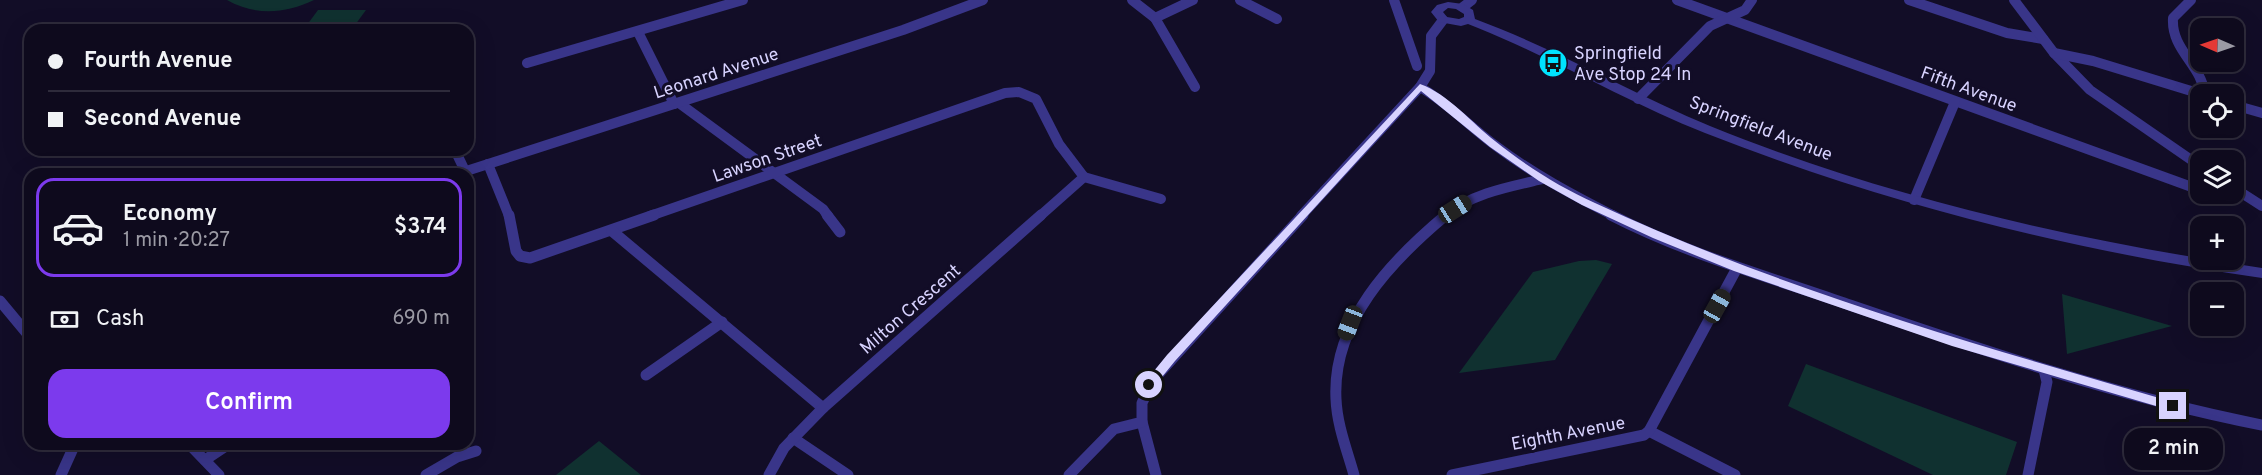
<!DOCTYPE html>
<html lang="en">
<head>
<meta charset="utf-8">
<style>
  :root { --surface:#0e0a1d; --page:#1c182a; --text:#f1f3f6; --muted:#9b9aa4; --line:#2e2b3b; --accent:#7c3aed }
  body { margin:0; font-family:Overpass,sans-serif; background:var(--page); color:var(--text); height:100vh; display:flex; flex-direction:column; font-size:22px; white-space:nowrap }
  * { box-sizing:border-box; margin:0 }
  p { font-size:20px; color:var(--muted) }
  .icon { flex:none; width:33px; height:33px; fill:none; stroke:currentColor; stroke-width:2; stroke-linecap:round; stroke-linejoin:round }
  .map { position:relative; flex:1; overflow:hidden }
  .panel { position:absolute; left:24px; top:168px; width:450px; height:282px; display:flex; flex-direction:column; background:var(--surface); border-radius:18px; box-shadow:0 6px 24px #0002,0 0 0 2px var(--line) }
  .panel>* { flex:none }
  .top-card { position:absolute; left:24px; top:24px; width:450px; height:132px; border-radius:18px; box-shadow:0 6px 24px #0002,0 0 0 2px var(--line); display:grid; align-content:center; height:132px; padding:0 24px; background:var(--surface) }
  .needle { width:39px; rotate:272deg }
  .buttons { position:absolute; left:2190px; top:18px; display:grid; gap:12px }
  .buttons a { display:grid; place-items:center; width:54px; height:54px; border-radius:12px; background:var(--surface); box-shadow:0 6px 24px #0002,0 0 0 2px var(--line); font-size:30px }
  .end { position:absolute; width:27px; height:27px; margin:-14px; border:8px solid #d8d3ff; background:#111; box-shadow:0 0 0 3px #111 }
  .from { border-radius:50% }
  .bubble { position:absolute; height:42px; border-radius:18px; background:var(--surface); box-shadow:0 6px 24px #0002,0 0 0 2px var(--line); font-size:20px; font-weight:600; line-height:42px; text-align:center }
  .car { position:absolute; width:18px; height:36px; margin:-18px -9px; border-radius:8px; box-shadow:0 0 4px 2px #0007; background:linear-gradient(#222 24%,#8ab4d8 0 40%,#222 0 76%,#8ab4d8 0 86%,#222 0) }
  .top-card b { display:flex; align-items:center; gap:21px; height:57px; font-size:22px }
  .top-card b+b { border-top:2px solid var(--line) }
  .top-card i { width:15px; height:15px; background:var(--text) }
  ul { padding:10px 0 0; list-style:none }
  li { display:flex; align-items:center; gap:18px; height:99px; margin:0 12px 9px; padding:0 12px; border:3px solid transparent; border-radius:18px }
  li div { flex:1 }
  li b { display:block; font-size:22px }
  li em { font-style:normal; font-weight:600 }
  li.current { border-color:var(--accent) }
  li>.icon { width:54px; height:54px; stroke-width:1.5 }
  .pay { display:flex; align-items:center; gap:15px; height:66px; padding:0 24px; font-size:22px }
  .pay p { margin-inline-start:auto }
  .cta { display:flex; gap:12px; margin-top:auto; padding:12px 24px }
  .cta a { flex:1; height:69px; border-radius:18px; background:var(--accent); color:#fff; font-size:24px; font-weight:600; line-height:69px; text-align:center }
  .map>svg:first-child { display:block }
</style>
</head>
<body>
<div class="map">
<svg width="2262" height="475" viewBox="0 0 2262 475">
  <rect width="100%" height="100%" fill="#120d27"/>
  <g fill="#103130">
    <path d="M227 0H314C285 14 255 16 227 0Z"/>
    <polygon points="318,10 366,10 355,25 307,25"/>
    <polygon points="1596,260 1612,264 1555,360 1459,373 1533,272 1579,261"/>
    <polygon points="2062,294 2172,326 2067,354"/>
    <polygon points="1806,364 2017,442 2006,475 1933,475 1788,406"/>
    <polygon points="599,441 641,475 556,475"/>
  </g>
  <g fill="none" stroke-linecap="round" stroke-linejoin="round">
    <g stroke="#393589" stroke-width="10">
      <polyline points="1132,0 1155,18 1195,87"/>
      <polyline points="1240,0 1277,19"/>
      <polyline points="1394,0 1417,66"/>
      <polyline points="1677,0 2200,190"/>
      <polyline points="1909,0 2007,33 2043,39"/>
      <polyline points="2014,0 2054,53 2090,90 2200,166"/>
      <path d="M2191 0 2173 18C2171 50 2201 64 2205 94"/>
      <polyline points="1463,7 1472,0"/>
      <polyline points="1155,18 1193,0"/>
      <polyline points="638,32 674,104"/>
      <polyline points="2054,53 2093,61 2201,94"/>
      <polyline points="527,63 743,0"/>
      <path d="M1420 87C1448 103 1470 127 1496 146 1533 174 1573 195 1614 216"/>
      <polyline points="1638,99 1710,26 1745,10 1752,0"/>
      <polyline points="679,103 823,209 828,216"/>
      <polyline points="2234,105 2262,113"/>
      <polyline points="455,150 465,171"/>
      <polyline points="488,164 509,216"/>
      <polyline points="457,174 903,30 983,0"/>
      <polyline points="1084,177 1161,199"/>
      <polyline points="2234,188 2262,206"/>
      <polyline points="1914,200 1955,102"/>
      <polyline points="650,216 1005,93 1019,92 1036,99 1059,144 1084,177 1040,216"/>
      <polyline points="1301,216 1420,87 1430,71 1431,36 1443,20"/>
      <path d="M1444 216C1473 193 1508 187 1543 179"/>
    </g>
    <g stroke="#393589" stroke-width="11">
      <polyline points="509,215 516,251 520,256 530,258 654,215"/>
      <polyline points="827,215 840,232"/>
      <path d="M1611 215C1685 253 1766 276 1844 303 1982 350 2119 397 2262 425"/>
      <polyline points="612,231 823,408"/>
      <polyline points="0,301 30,337"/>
      <polyline points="646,375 722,322"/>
      <polyline points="1142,422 1156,475"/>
      <polyline points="1649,431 1735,475"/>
      <polyline points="793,438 848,475"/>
      <polyline points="189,444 219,475"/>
      <polyline points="205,460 229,444"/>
      <polyline points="61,475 75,444"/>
      <polyline points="426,475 457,457 476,451"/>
      <polyline points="769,475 784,448 823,408 1041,215"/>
      <polyline points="1069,475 1114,429 1142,422 1142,403 1153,380 1303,215"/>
      <path d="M1354 475C1347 450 1337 425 1336 399 1332 322 1391 261 1446 215"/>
      <polyline points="1452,475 1644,435 1649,431 1737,268"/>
      <polyline points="2028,475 2047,382 2044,370"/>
    </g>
    <path fill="#393589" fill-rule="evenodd" d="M1448 2 1463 4 1473 10 1475 19C1556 49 1631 93 1710 126 1887 198 2074 240 2262 268V278C2071 250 1885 204 1705 133 1627 102 1555 59 1478 28L1468 24 1461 26 1439 22 1431 12 1437 5ZM1448 8 1456 9 1464 14V17L1459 19 1447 17 1443 12Z"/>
  </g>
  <path fill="#d8d3ff" d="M1420 84C1448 94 1472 123 1495 141 1526 166 1560 187 1595 203 1780 289 1977 345 2173 402L2179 406 2173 411 1952 346 1734 271 1653 238 1582 205 1539 181 1490 147 1421 91 1175 361 1153 388H1145V382L1167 355Z"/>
  <defs>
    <g id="bus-disc" transform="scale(1.5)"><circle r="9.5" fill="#00e3fe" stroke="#120d27"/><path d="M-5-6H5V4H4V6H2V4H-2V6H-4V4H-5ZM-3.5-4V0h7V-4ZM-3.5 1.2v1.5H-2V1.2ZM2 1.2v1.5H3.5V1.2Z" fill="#111"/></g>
  </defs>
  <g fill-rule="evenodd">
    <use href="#bus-disc" x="1553" y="63"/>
  </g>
  <g text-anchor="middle" stroke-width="6" stroke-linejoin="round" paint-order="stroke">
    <g font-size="18" fill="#d8d3ff" stroke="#120d27" text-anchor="start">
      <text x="1574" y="59">Springfield<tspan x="1574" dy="21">Ave Stop 24 In</tspan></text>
    </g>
    <g font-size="18" fill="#d8d3ff" stroke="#120d27">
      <text transform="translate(716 73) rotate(-18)" y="6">Leonard Avenue</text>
      <text transform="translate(1969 89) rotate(20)" y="6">Fifth Avenue</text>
      <text transform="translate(1761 128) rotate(21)" y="6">Springfield Avenue</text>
      <text transform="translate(767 158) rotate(-19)" y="6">Lawson Street</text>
      <text transform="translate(910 309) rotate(-41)" y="6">Milton Crescent</text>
      <text transform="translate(1568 433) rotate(-11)" y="6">Eighth Avenue</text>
    </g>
  </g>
</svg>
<div class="buttons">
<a><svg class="needle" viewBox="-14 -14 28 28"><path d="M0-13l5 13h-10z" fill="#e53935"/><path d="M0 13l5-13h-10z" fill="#9b9aa4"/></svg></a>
<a><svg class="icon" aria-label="locate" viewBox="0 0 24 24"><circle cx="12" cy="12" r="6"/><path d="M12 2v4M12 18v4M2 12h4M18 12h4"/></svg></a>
<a><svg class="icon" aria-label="layers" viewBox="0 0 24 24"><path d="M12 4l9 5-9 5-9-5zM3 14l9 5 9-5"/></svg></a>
<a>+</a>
<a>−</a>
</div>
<i class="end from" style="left:1149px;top:385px"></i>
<i class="end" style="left:2173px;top:406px"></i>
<div class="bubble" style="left:2124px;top:428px;width:99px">2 min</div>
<i class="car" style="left:1455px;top:209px;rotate:58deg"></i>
<i class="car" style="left:1717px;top:306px;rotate:29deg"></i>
<i class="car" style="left:1350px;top:323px;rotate:201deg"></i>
<div class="top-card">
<b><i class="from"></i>Fourth Avenue</b>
<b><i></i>Second Avenue</b>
</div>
<section class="panel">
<ul>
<li class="current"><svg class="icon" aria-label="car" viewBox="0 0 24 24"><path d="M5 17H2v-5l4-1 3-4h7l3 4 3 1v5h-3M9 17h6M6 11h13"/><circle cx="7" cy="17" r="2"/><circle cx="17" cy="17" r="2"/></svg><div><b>Economy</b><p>1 min · 20:27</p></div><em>$3.74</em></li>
</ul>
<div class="pay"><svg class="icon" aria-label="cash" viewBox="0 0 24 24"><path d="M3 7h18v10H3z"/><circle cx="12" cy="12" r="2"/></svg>Cash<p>690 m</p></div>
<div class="cta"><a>Confirm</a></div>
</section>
</div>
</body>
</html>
